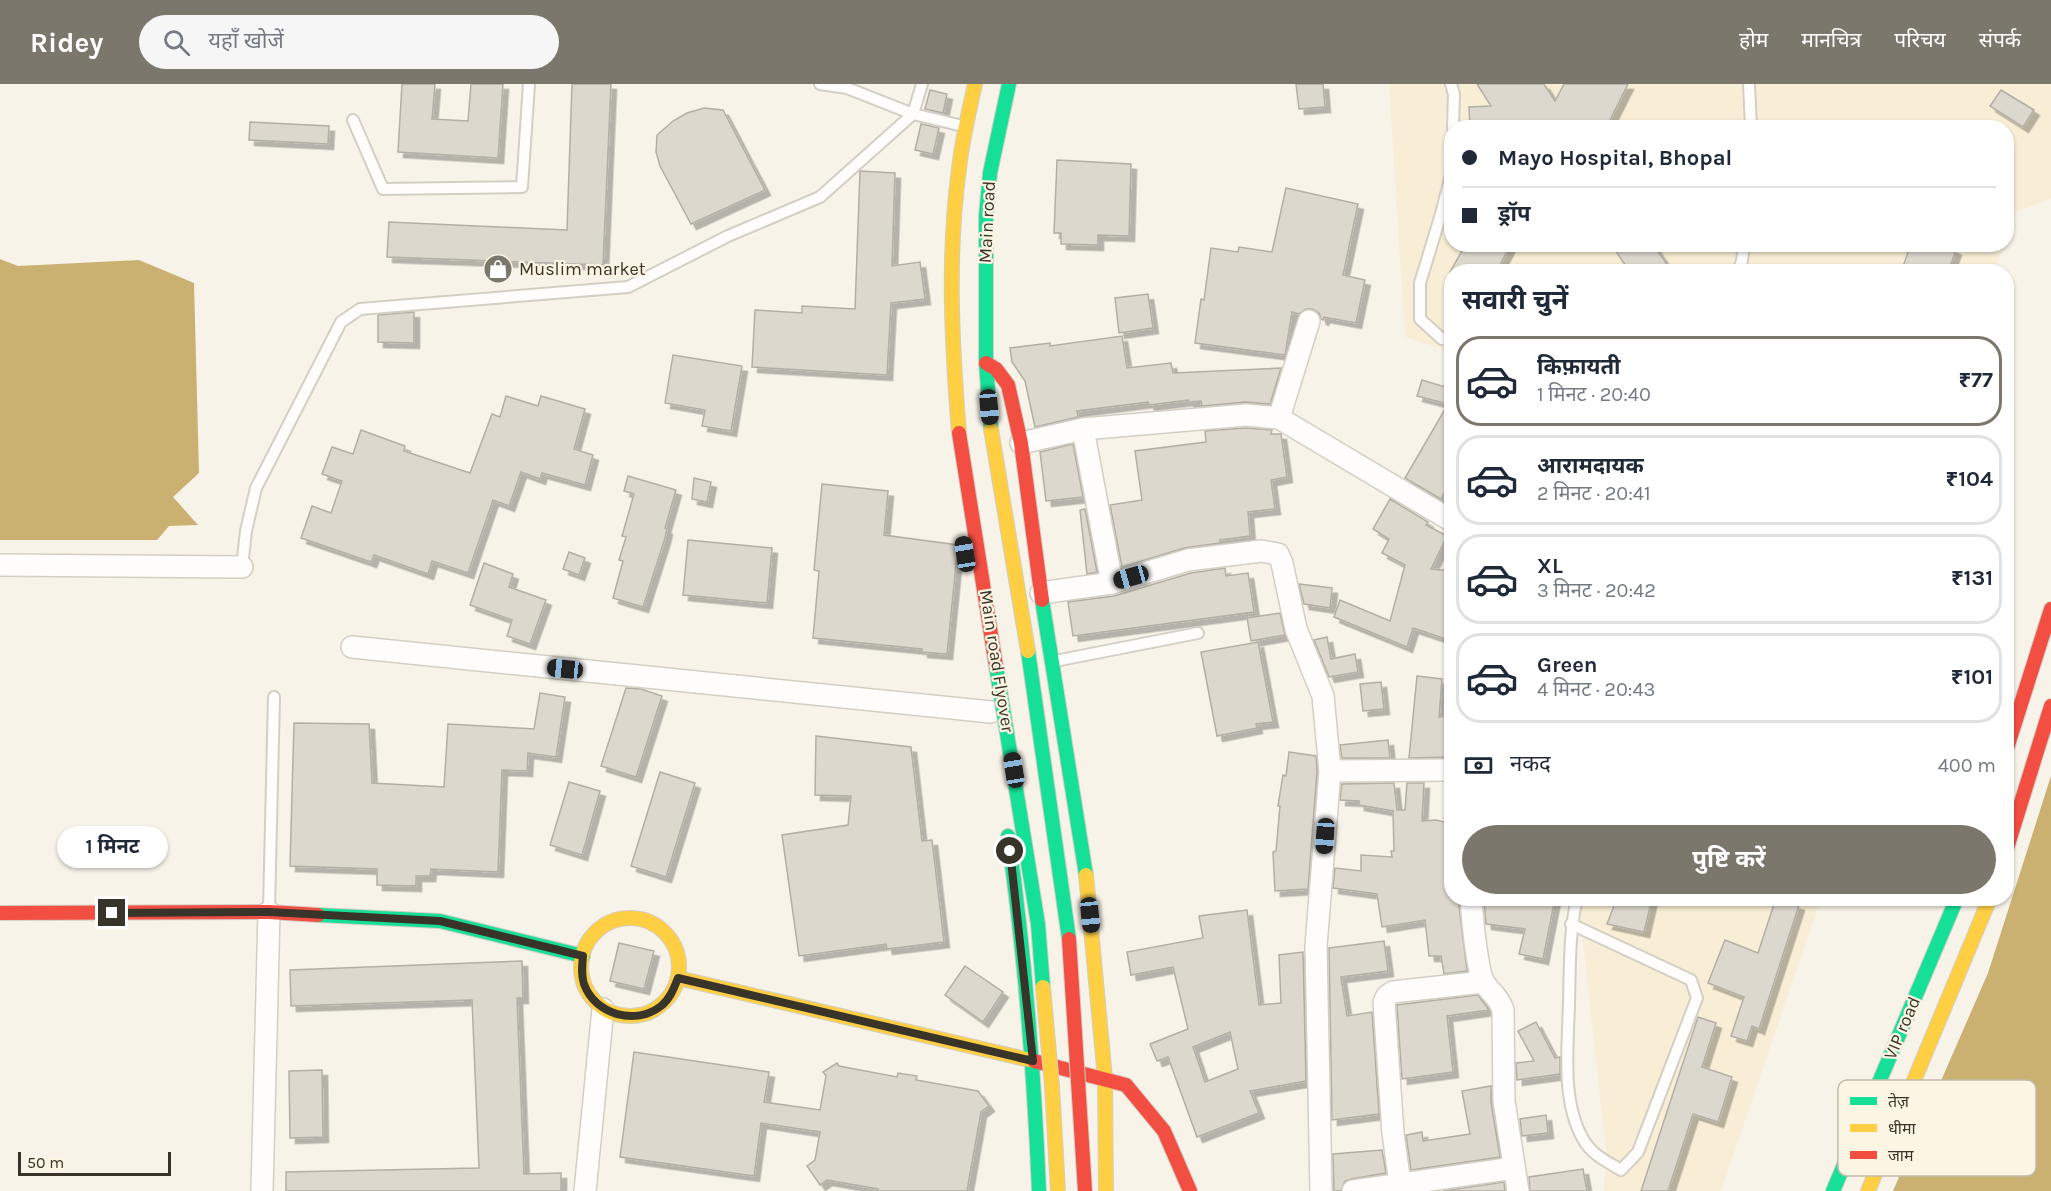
<!DOCTYPE html>
<html lang="hi">
<head>
<meta charset="utf-8">
<style>
  :root { --surface:#fff; --page:#f6f6f7; --text:#1f2937; --muted:#747a83; --line:#e0e1e3; --accent:#7c776c }
  body { margin:0; font-family:Karla,"Noto Sans Devanagari",sans-serif; background:var(--page); color:var(--text); height:100vh; display:flex; flex-direction:column; font-size:22px; white-space:nowrap }
  * { box-sizing:border-box; margin:0 }
  p { font-size:20px; color:var(--muted) }
  .icon { flex:none; width:33px; height:33px; fill:none; stroke:currentColor; stroke-width:2; stroke-linecap:round; stroke-linejoin:round }
  .map { position:relative; flex:1; overflow:hidden }
  .drawer { position:absolute; left:1444px; top:180px; width:570px; height:642px; display:flex; flex-direction:column; background:var(--surface); border-radius:24px; box-shadow:0 2px 4px #0004 }
  .drawer>* { flex:none }
  .top-card { position:absolute; left:1444px; top:36px; width:570px; height:132px; border-radius:24px; box-shadow:0 2px 4px #0004; display:grid; align-content:center; height:132px; padding:0 18px; background:var(--surface) }
  .scale { position:absolute; left:18px; bottom:15px; width:153px; box-sizing:border-box; padding-left:6px; border:3px solid #393429; border-top:0; font-size:16px; line-height:21px; white-space:nowrap; color:#393429; -webkit-text-stroke:4px #fdf5e3; paint-order:stroke }
  .end { position:absolute; width:27px; height:27px; margin:-14px; border:8px solid #393429; background:#fff; box-shadow:0 0 0 3px #fff }
  .from { border-radius:50% }
  .bubble { position:absolute; height:42px; border-radius:21px; background:var(--surface); box-shadow:0 2px 4px #0004; font-size:20px; font-weight:700; line-height:42px; text-align:center }
  .car { position:absolute; width:18px; height:36px; margin:-18px -9px; border-radius:8px; box-shadow:0 0 4px 2px #0007; background:linear-gradient(#222 24%,#8ab4d8 0 40%,#222 0 76%,#8ab4d8 0 86%,#222 0) }
  .top-card b { display:flex; align-items:center; gap:21px; height:57px; font-size:22px }
  .top-card b+b { border-top:2px solid var(--line) }
  .top-card i { width:15px; height:15px; background:var(--text) }
  ul { padding:0; list-style:none }
  li { display:flex; align-items:center; gap:18px; height:90px; margin:0 12px 9px; padding:0 6px; border:3px solid var(--line); border-radius:24px }
  li div { flex:1 }
  li b { display:block; font-size:22px }
  li em { font-style:normal; font-weight:700 }
  li.selected { border-color:var(--accent) }
  li>.icon { width:54px; height:54px; stroke-width:1.5 }
  h2 { padding:0 18px; font-size:27px; line-height:72px }
  .pay { display:flex; align-items:center; gap:15px; height:66px; padding:0 18px; font-size:22px }
  .pay p { margin-inline-start:auto }
  .action { display:flex; gap:12px; margin-top:auto; padding:12px 18px }
  .action a { flex:1; height:69px; border-radius:36px; background:var(--accent); color:#fff; font-size:24px; font-weight:700; line-height:69px; text-align:center }
  header { display:flex; align-items:center; gap:36px; box-sizing:border-box; height:84px; padding:0 30px; background:var(--accent); color:#fff }
  header strong { font-size:28px }
  nav { display:flex; gap:33px; margin-inline-start:auto; font-size:21px }
  .search { width:420px; height:54px; background:var(--page); display:flex; align-items:center; gap:15px; box-sizing:border-box; padding:0 21px; border-radius:33px; color:var(--muted); font-size:22px }
  .map>svg:first-child { display:block }
</style>
</head>
<body>
<header>
<strong>Ridey</strong>
<div class="search"><svg class="icon" aria-label="search" viewBox="0 0 24 24"><circle cx="10" cy="10" r="6"/><path d="M15 15l6 6"/></svg>यहाँ खोजें</div>
<nav><a>होम</a><a>मानचित्र</a><a>परिचय</a><a>संपर्क</a></nav>
</header>
<div class="map">
<svg width="2051" height="1107" viewBox="0 0 2051 1107">
  <defs>
    <filter id="shadow"><feDropShadow dx="5.5" dy="5.5" stdDeviation="0" flood-color="#0004"/></filter>
  </defs>
  <rect width="100%" height="100%" fill="#f7f3e9"/>
  <g fill="#f8eed5">
    <polygon points="1389,0 2051,0 2051,115 2015,128 2007,151 2007,44 1452,44 1452,160 2004,161 1994,188 1452,188 1452,268 1405,253"/>
    <polygon points="1583,815 1821,815 1721,1107 1603,1107 1607,1077 1581,840"/>
  </g>
  <g fill="#cab172">
    <polygon points="0,175 18,182 139,176 194,199 199,389 173,413 198,441 169,442 157,456 0,456"/>
    <polygon points="2051,692 2051,1107 1893,1107 1988,889"/>
  </g>
  <g fill="#dcd8ce" stroke="#b3afa5" stroke-width="1.5" fill-rule="evenodd" filter="url(#shadow)">
    <polygon points="402,0 435,0 432,35 468,37 471,0 503,0 498,74 398,68"/>
    <polygon points="572,0 611,0 603,181 387,173 389,138 567,146"/>
    <polygon points="1296,0 1323,0 1325,23 1299,25"/>
    <polygon points="1477,0 1544,0 1555,17 1564,0 1628,0 1606,44 1582,44 1582,40 1528,41 1528,44 1470,44 1469,23 1491,22"/>
    <polygon points="930,6 947,10 943,29 925,25"/>
    <polygon points="2001,6 2034,26 2023,43 1990,22"/>
    <polygon points="704,24 723,26 765,106 691,140 660,82 656,68 657,51 673,37 687,29"/>
    <polygon points="250,38 329,42 328,60 249,56"/>
    <polygon points="921,40 939,44 933,70 915,66"/>
    <polygon points="1057,76 1131,80 1129,152 1098,151 1098,161 1061,160 1061,149 1054,149"/>
    <polygon points="860,87 895,89 892,182 920,178 925,215 891,219 887,291 752,283 755,226 802,229 802,222 855,225"/>
    <polygon points="1286,104 1358,120 1343,191 1365,196 1356,239 1324,233 1323,236 1321,235 1319,229 1312,225 1306,225 1299,230 1292,228 1285,271 1195,259 1201,215 1204,216 1211,164 1238,168 1239,163 1272,168"/>
    <polygon points="1466,160 1511,160 1496,188 1450,188"/>
    <polygon points="1611,160 1653,160 1672,188 1630,188"/>
    <polygon points="1911,160 1942,160 1956,166 1948,188 1901,188"/>
    <polygon points="1148,210 1153,244 1119,249 1115,214"/>
    <polygon points="414,228 414,259 378,258 378,231"/>
    <polygon points="1122,252 1127,284 1171,279 1173,289 1281,284 1270,320 1245,318 1202,322 1201,317 1189,318 1188,316 1149,321 1148,318 1077,327 1078,333 1035,343 1025,297 1012,278 1010,264 1050,259 1050,262"/>
    <polygon points="673,271 742,282 731,347 702,342 705,326 665,319"/>
    <polygon points="1422,296 1452,305 1452,395 1441,415 1405,394 1448,320 1417,312"/>
    <polygon points="506,312 538,322 541,312 585,325 574,365 593,371 585,401 542,389 540,395 521,388 509,422 493,416 468,489 432,477 428,490 374,471 371,478 301,454 312,422 331,429 342,397 322,390 332,363 353,370 361,346 405,362 404,367 470,389 492,330 500,333"/>
    <polygon points="1246,344 1272,346 1271,350 1281,350 1287,393 1271,396 1275,425 1248,428 1250,452 1220,456 1220,459 1184,464 1122,483 1110,421 1142,416 1135,367 1206,358 1205,347"/>
    <polygon points="1073,360 1083,413 1046,417 1040,368"/>
    <polygon points="628,392 676,406 665,444 667,445 665,454 643,523 613,514 623,477 619,476 626,453 622,452 634,410 624,407"/>
    <polygon points="694,394 711,398 707,418 692,415"/>
    <polygon points="822,400 888,407 884,451 958,461 947,570 922,568 922,565 813,554 819,487 814,486"/>
    <polygon points="1390,415 1428,438 1426,441 1447,452 1431,485 1452,487 1452,557 1413,544 1407,563 1334,533 1340,516 1390,537 1405,481 1382,469 1389,455 1373,445"/>
    <polygon points="1085,425 1097,488 1087,490 1080,426"/>
    <polygon points="688,456 772,464 767,519 683,511"/>
    <polygon points="569,468 585,474 579,491 563,485"/>
    <polygon points="484,479 513,490 509,503 546,516 530,560 507,552 512,536 470,521"/>
    <polygon points="1225,484 1226,492 1248,489 1254,528 1073,552 1068,518 1114,512 1191,489"/>
    <polygon points="1299,500 1332,504 1330,524 1304,520"/>
    <polygon points="1280,529 1285,551 1251,557 1247,534"/>
    <polygon points="1327,553 1331,575 1355,570 1358,588 1329,593 1314,556"/>
    <polygon points="1258,558 1273,638 1256,640 1257,644 1217,652 1201,568"/>
    <polygon points="1417,592 1442,595 1439,633 1449,632 1452,673 1409,674"/>
    <polygon points="1381,598 1384,625 1363,627 1360,600"/>
    <polygon points="626,604 641,605 662,612 636,693 601,682"/>
    <polygon points="540,609 565,613 556,673 528,669 527,687 502,686 498,788 431,785 430,792 416,792 416,802 377,801 377,785 290,782 294,639 369,640 372,699 444,703 448,640 534,645"/>
    <polygon points="816,652 911,663 922,757 932,756 944,858 887,865 886,860 799,872 782,751 848,741 851,712 815,711"/>
    <polygon points="1388,656 1390,674 1342,674 1340,661"/>
    <polygon points="1289,668 1316,672 1317,687 1308,805 1275,807 1273,768 1276,767 1280,722 1278,722 1283,691 1286,692"/>
    <polygon points="660,688 695,699 666,793 631,782"/>
    <polygon points="569,698 600,707 582,771 550,761"/>
    <polygon points="1394,699 1397,726 1405,726 1407,699 1424,699 1422,737 1436,736 1452,740 1452,814 1458,814 1467,887 1444,890 1441,872 1429,872 1425,836 1382,843 1377,810 1333,804 1335,784 1361,787 1361,771 1392,773 1391,767 1394,767 1393,727 1359,721 1359,717 1340,716 1342,700"/>
    <polygon points="1484,814 1555,814 1543,875 1519,870 1525,845 1486,840"/>
    <polygon points="1617,814 1652,814 1644,848 1607,840"/>
    <polygon points="1776,814 1794,814 1792,819 1799,821 1759,945 1752,942 1747,957 1731,952 1744,913 1708,899 1725,856 1758,869"/>
    <path d="M1247 826 1259 921 1281 919 1279 871 1303 868 1306 997 1250 1007 1259 1029 1197 1053 1168 973 1157 977 1150 960 1188 945 1173 883 1131 891 1127 868 1203 854 1199 832ZM1230 948 1238 985 1205 998 1193 963Z"/>
    <polygon points="1384,857 1388,887 1341,893 1347,932 1372,928 1379,1030 1332,1036 1329,864"/>
    <polygon points="619,859 654,867 644,905 610,897"/>
    <polygon points="522,877 523,914 517,914 524,1090 561,1089 561,1107 286,1107 286,1088 479,1084 472,916 291,922 290,886"/>
    <polygon points="965,882 1003,908 983,938 945,911"/>
    <polygon points="1478,911 1489,926 1447,932 1453,988 1402,995 1397,921"/>
    <polygon points="1698,933 1716,939 1702,983 1732,993 1718,1038 1693,1030 1668,1107 1641,1107"/>
    <polygon points="1536,938 1555,974 1560,973 1560,990 1517,996 1516,979 1534,977 1518,947"/>
    <polygon points="634,968 769,988 764,1018 820,1026 826,992 823,988 837,979 839,982 897,993 898,989 917,992 916,996 978,1007 989,1022 981,1028 967,1107 878,1107 878,1105 827,1096 820,1101 807,1082 815,1076 820,1048 761,1039 754,1092 620,1073"/>
    <polygon points="322,986 323,1053 290,1054 289,987"/>
    <polygon points="1491,1002 1491,1019 1500,1073 1411,1086 1406,1051 1422,1048 1423,1057 1470,1050 1462,1007"/>
    <polygon points="1546,1031 1548,1049 1522,1052 1520,1035"/>
    <polygon points="1382,1066 1386,1089 1351,1095 1345,1097 1341,1107 1334,1107 1333,1070"/>
    <polygon points="1583,1085 1587,1107 1530,1107 1529,1093"/>
    <polygon points="1504,1098 1505,1107 1443,1107"/>
  </g>
  <g fill="none" stroke-linecap="round" stroke-linejoin="round">
    <g stroke="#d3cfc5" stroke-width="14">
      <g id="lane">
        <polyline points="820,0 847,4 913,30 963,42"/>
        <polyline points="1451,0 1454,10 1453,44"/>
        <polyline points="1749,0 1751,44"/>
        <polyline points="353,36 383,105 522,103 529,0"/>
        <polyline points="1452,76 1451,91 1441,130 1420,199 1420,235 1442,255 1452,257"/>
        <polyline points="1738,188 1742,177 1744,160"/>
        <polyline points="242,483 246,447 256,404 341,238 360,225 628,203 728,152 820,113 913,30 922,0"/>
        <polyline points="1055,577 1198,549"/>
        <polyline points="269,825 274,613"/>
        <path d="M1571 840 1691 896 1697 914 1638 1068 1621 1086C1606 1077 1592 1071 1583 1055 1561 1017 1568 962 1569 919 1570 884 1569 849 1577 814"/>
      </g>
    </g>
    <g stroke="#d3cfc5" stroke-width="24">
      <g id="street">
        <polyline points="1279,334 1309,237"/>
        <polyline points="1083,345 1112,499"/>
        <polyline points="1021,359 1083,345 1246,331 1279,334 1452,437"/>
        <polyline points="0,481 242,483"/>
        <polyline points="1041,509 1112,499 1188,476 1261,467 1278,470 1282,479 1296,545 1323,612 1330,687 1316,862 1321,1107"/>
        <polyline points="352,563 991,628"/>
        <polyline points="1330,687 1452,686"/>
        <path d="M1471 814C1472 831 1477 887 1484 899 1491 909 1499 913 1503 926L1504 1017 1518 1107"/>
        <polyline points="262,1107 269,828"/>
        <polyline points="585,1107 603,925"/>
        <polyline points="1353,1107 1514,1084"/>
        <polyline points="1401,1107 1393,1049 1384,918 1387,912 1393,908 1483,898"/>
      </g>
    </g>
    <g stroke="#d3cfc5" stroke-width="16">
      <g id="fast">
        <polyline points="991,345 986,279 986,132 990,89 1009,0"/>
        <polyline points="1042,516 1086,791"/>
        <path d="M1008 752C1025 870 1034 988 1039 1107"/>
        <polyline points="318,831 440,837 583,872"/>
        <polyline points="1833,1107 1957,814"/>
      </g>
    </g>
    <g stroke="#d3cfc5" stroke-width="16">
      <g id="slow">
        <path d="M959 349C952 261 947 173 959 85 962 56 969 28 975 0"/>
        <polyline points="1086,791 1105,994 1106,1107"/>
        <circle cx="630" cy="883" r="49"/>
        <polyline points="678,894 1034,977"/>
        <polyline points="1868,1107 1990,814"/>
      </g>
    </g>
    <g stroke="#d3cfc5" stroke-width="16">
      <g id="jam">
        <polyline points="986,279 996,285 1008,301 1021,359 1042,516"/>
        <polyline points="2007,664 2051,525"/>
        <polyline points="2007,764 2051,622"/>
        <polyline points="0,829 269,828 318,831"/>
        <polyline points="1034,977 1126,1001 1164,1047 1190,1107"/>
      </g>
    </g>
    <use href="#lane" stroke="#fefdfc" stroke-width="10"/>
    <use href="#street" stroke="#fefdfc" stroke-width="21"/>
    <use href="#fast" stroke="#16e098" stroke-width="14"/>
    <use href="#slow" stroke="#ffcf43" stroke-width="14"/>
    <use href="#jam" stroke="#f24e42" stroke-width="14"/>
    <g stroke="#d3cfc5" stroke-width="16" stroke-linecap="butt">
      <g id="fast-bridge">
        <polyline points="1028,567 1069,855"/>
        <polyline points="996,582 1038,840 1043,903"/>
      </g>
    </g>
    <g stroke="#d3cfc5" stroke-width="16" stroke-linecap="butt">
      <g id="slow-bridge">
        <polyline points="991,345 1028,567"/>
        <polyline points="1043,903 1052,1002 1058,1107"/>
      </g>
    </g>
    <g stroke="#d3cfc5" stroke-width="16" stroke-linecap="butt">
      <g id="jam-bridge">
        <polyline points="959,349 996,582"/>
        <polyline points="1069,855 1085,1107"/>
      </g>
    </g>
    <use href="#fast-bridge" stroke="#16e098" stroke-width="14"/>
    <use href="#slow-bridge" stroke="#ffcf43" stroke-width="14"/>
    <use href="#jam-bridge" stroke="#f24e42" stroke-width="14"/>
  </g>
  <g fill="none" stroke-linecap="round" stroke-linejoin="round">
    <path stroke="#393429" stroke-width="8" d="M112 829 269 828 440 837 583 872C582 882 581 891 584 900 595 931 636 942 661 922 670 915 674 904 678 894L1033 977 1010 767"/>
  </g>
  <defs>
    <g id="shop-disc" transform="scale(1.5)"><circle r="9.5" fill="#7c776c" stroke="#fdf5e3"/><path d="M-5-2.5h2.3a2.7 3.5 0 0 1 5.4 0H5L5.5 6h-11ZM-1.5-2.5h3a1.5 2.3 0 0 0-3 0Z" fill="#fff"/></g>
  </defs>
  <g fill-rule="evenodd">
    <use href="#shop-disc" x="498" y="185"/>
  </g>
  <g text-anchor="middle" stroke-width="4.5" stroke-linejoin="round" paint-order="stroke">
    <g font-size="18" fill="#393429" stroke="#fdf5e3">
      <text transform="translate(987 138) rotate(-87)" y="6">Main road</text>
      <text transform="translate(997 577) rotate(81)" y="6">Main road Flyover</text>
      <text transform="translate(1902 944) rotate(-67)" y="6">VIP road</text>
    </g>
    <g font-size="18" fill="#393429" stroke="#fdf5e3" text-anchor="start">
      <text x="519" y="191">Muslim market</text>
    </g>
  </g>
  <rect x="1838" y="996" width="198" height="96" rx="9" fill="#fdf5e3" stroke="#c2bbab" stroke-width="1.5"/>
  <rect x="1850" y="1013" width="27" height="8" fill="#16e098"/>
  <rect x="1850" y="1040" width="27" height="8" fill="#ffcf43"/>
  <rect x="1850" y="1067" width="27" height="8" fill="#f24e42"/>
  <g font-size="16" fill="#393429">
    <text x="1888" y="1023">तेज़</text>
    <text x="1888" y="1050">धीमा</text>
    <text x="1888" y="1077">जाम</text>
  </g>
</svg>
<div class="scale">50 m</div>
<i class="end from" style="left:1010px;top:767px"></i>
<i class="end" style="left:112px;top:829px"></i>
<div class="bubble" style="left:57px;top:742px;width:111px">1 मिनट</div>
<i class="car" style="left:989px;top:323px;rotate:175deg"></i>
<i class="car" style="left:965px;top:470px;rotate:351deg"></i>
<i class="car" style="left:1131px;top:493px;rotate:254deg"></i>
<i class="car" style="left:565px;top:585px;rotate:276deg"></i>
<i class="car" style="left:1014px;top:686px;rotate:351deg"></i>
<i class="car" style="left:1325px;top:752px;rotate:184deg"></i>
<i class="car" style="left:1090px;top:831px;rotate:174deg"></i>
<div class="top-card">
<b><i class="from"></i>Mayo Hospital, Bhopal</b>
<b><i></i>ड्रॉप</b>
</div>
<section class="drawer">
<h2>सवारी चुनें</h2>
<ul>
<li class="selected"><svg class="icon" aria-label="car" viewBox="0 0 24 24"><path d="M5 17H2v-5l4-1 3-4h7l3 4 3 1v5h-3M9 17h6M6 11h13"/><circle cx="7" cy="17" r="2"/><circle cx="17" cy="17" r="2"/></svg><div><b>किफ़ायती</b><p>1 मिनट · 20:40</p></div><em>₹77</em></li>
<li><svg class="icon" aria-label="car" viewBox="0 0 24 24"><path d="M5 17H2v-5l4-1 3-4h7l3 4 3 1v5h-3M9 17h6M6 11h13"/><circle cx="7" cy="17" r="2"/><circle cx="17" cy="17" r="2"/></svg><div><b>आरामदायक</b><p>2 मिनट · 20:41</p></div><em>₹104</em></li>
<li><svg class="icon" aria-label="car" viewBox="0 0 24 24"><path d="M5 17H2v-5l4-1 3-4h7l3 4 3 1v5h-3M9 17h6M6 11h13"/><circle cx="7" cy="17" r="2"/><circle cx="17" cy="17" r="2"/></svg><div><b>XL</b><p>3 मिनट · 20:42</p></div><em>₹131</em></li>
<li><svg class="icon" aria-label="car" viewBox="0 0 24 24"><path d="M5 17H2v-5l4-1 3-4h7l3 4 3 1v5h-3M9 17h6M6 11h13"/><circle cx="7" cy="17" r="2"/><circle cx="17" cy="17" r="2"/></svg><div><b>Green</b><p>4 मिनट · 20:43</p></div><em>₹101</em></li>
</ul>
<div class="pay"><svg class="icon" aria-label="cash" viewBox="0 0 24 24"><path d="M3 7h18v10H3z"/><circle cx="12" cy="12" r="2"/></svg>नकद<p>400 m</p></div>
<div class="action"><a>पुष्टि करें</a></div>
</section>
</div>
</body>
</html>
